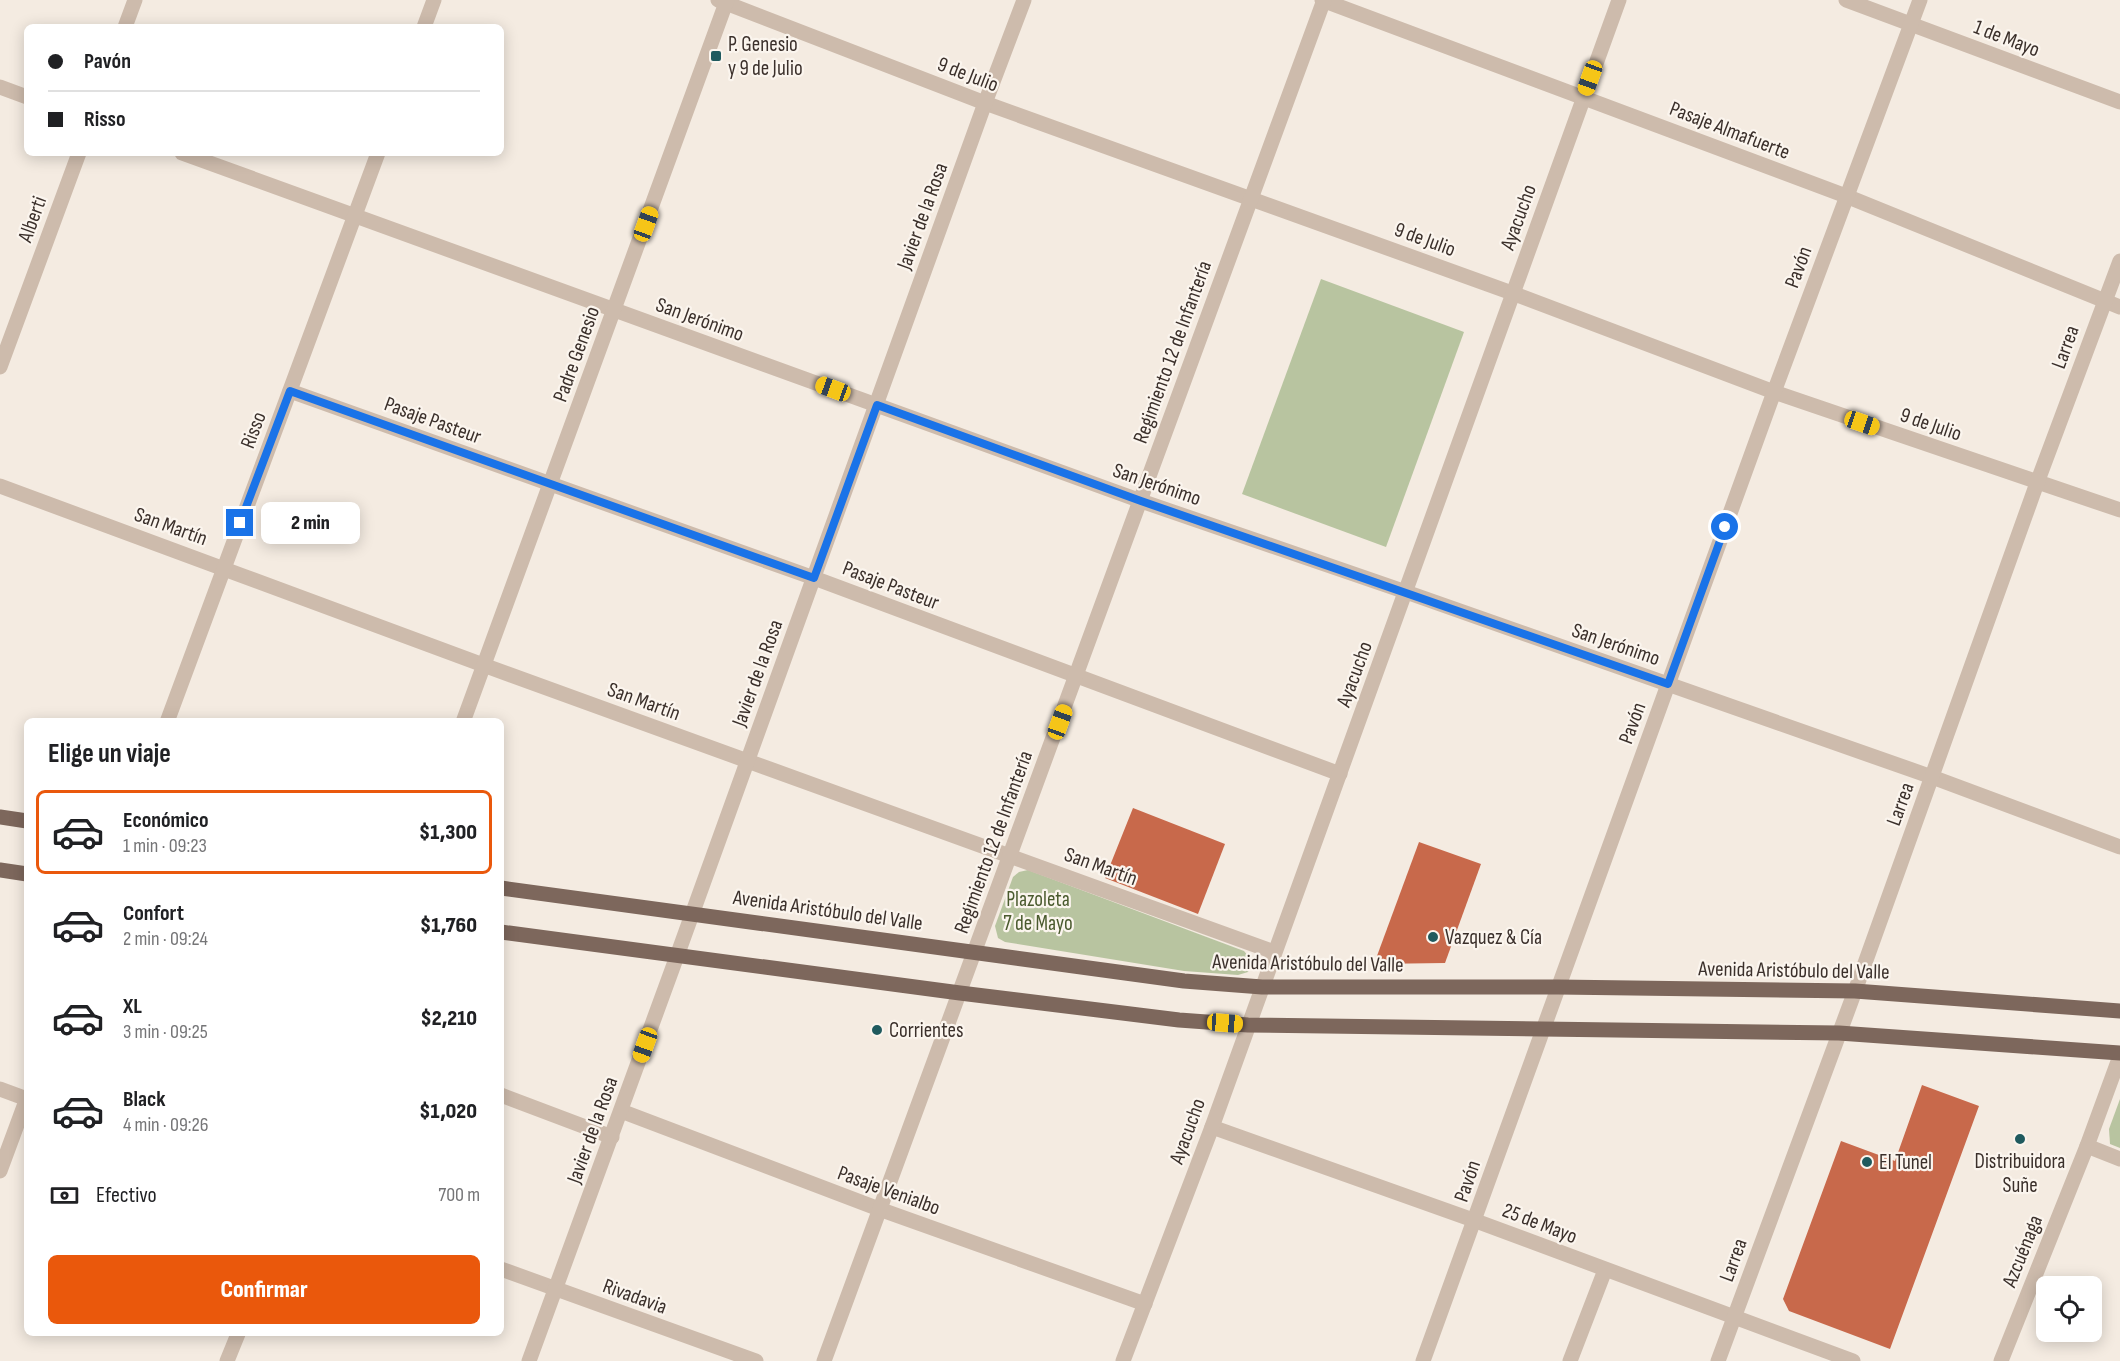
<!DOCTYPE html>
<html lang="es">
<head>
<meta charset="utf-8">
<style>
  :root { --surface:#fff; --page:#f6f6f6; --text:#202124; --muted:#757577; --line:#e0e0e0; --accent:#ea580c }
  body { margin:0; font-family:"Sofia Sans Condensed",sans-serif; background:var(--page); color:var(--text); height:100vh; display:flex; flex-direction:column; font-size:22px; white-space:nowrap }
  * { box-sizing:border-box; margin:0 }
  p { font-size:20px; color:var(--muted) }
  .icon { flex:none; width:33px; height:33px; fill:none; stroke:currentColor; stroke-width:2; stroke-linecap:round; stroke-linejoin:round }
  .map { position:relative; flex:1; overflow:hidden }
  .sheet { position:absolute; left:24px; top:718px; width:480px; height:618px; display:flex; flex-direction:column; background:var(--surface); border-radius:9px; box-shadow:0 3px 15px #0003 }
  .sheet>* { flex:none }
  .guide { position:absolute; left:24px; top:24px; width:480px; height:132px; border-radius:9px; box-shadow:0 3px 15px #0003; display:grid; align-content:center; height:132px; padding:0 24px; background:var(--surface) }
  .buttons { position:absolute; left:2036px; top:1276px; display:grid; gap:12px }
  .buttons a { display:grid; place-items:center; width:66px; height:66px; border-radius:9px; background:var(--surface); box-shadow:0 3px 15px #0003; font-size:30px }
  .end { position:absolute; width:27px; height:27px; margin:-14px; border:8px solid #1a73e8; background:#fff; box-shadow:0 0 0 3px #fff }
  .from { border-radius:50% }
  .bubble { position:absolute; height:42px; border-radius:9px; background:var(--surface); box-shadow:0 3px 15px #0003; font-size:20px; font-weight:800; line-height:42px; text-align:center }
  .car { position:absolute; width:18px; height:36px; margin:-18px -9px; border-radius:8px; box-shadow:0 0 4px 2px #0007; background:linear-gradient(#f5c518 24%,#345 0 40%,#f5c518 0 76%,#345 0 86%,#f5c518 0) }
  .guide b { display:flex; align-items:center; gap:21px; height:57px; font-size:22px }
  .guide b+b { border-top:2px solid var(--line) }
  .guide i { width:15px; height:15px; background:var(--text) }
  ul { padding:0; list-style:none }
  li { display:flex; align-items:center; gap:18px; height:84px; margin:0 12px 9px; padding:0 12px; border:3px solid transparent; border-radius:9px }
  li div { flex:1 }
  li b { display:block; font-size:22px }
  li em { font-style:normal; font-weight:800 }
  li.current { border-color:var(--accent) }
  li>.icon { width:54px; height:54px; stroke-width:1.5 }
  h2 { padding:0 24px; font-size:27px; line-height:72px }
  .pay { display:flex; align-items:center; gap:15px; height:66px; padding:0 24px; font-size:22px }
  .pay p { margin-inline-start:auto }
  .action { display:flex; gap:12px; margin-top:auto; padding:12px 24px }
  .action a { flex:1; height:69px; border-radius:9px; background:var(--accent); color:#fff; font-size:24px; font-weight:800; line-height:69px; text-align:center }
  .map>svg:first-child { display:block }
</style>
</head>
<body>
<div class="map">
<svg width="2120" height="1361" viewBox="0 0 2120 1361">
  <rect width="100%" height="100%" fill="#f4ebe1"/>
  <g fill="#b8c4a0">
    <polygon points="1321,279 1464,332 1386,547 1242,494"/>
    <polygon points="1028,870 1244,951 1250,958 1252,965 1248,972 1238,975 1184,971 1005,942 998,938 995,926 1013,877 1019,872"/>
    <polygon points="2120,1099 2120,1148 2110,1144 2109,1129"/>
  </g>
  <g fill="#c8694b">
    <polygon points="1133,808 1225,844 1198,914 1105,878"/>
    <polygon points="1419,842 1481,864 1445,963 1374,964"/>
    <polygon points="1922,1085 1979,1106 1890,1349 1789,1311 1783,1299 1841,1141 1895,1161"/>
  </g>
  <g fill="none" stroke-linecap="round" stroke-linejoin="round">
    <g stroke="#cdbbac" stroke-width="15">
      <polyline points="718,0 985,103 1512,293 1774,392 2120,510"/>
      <polyline points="1322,0 1846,196 2120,307"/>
      <polyline points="1846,0 2120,102"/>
      <polyline points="125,27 135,0"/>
      <polyline points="424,27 434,0"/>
      <polyline points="0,87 27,97"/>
      <polyline points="182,153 1141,501 1406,592 1932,777 2120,847"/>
      <polyline points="0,367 79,153"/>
      <polyline points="290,391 814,578 1340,774"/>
      <path d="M0 486C162 545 324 607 486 666 748 763 1012 855 1274 952"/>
      <polyline points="167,722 378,153"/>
      <polyline points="463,722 727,0"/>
      <polyline points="0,1089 27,1099"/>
      <polyline points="501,1095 612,1137"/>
      <polyline points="621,1111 879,1209 1145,1304"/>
      <polyline points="1212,1127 1476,1221 1853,1361"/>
      <polyline points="2087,1146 2120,1159"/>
      <polyline points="0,1171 27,1098"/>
      <polyline points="501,1269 756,1361"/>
      <polyline points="227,1361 238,1334"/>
      <polyline points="529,1361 677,956 985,103 1024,0"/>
      <polyline points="824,1361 1324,0"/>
      <polyline points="1123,1361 1212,1127 1619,0"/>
      <polyline points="1423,1361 1774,392 1920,0"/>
      <polyline points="1570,1361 1605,1270"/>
      <polyline points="1718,1361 1855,991 2037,483 2120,261"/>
      <polyline points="2001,1361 2087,1146 2120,1056"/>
    </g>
    <g stroke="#7d675c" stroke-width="15">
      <polyline points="0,817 27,821"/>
      <polyline points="0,870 27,874"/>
      <polyline points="501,888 1184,981 1262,987 1558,987 1855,991 2120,1011"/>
      <polyline points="501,932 960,993 1179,1020 1248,1025 1839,1033 2120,1053"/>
    </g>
  </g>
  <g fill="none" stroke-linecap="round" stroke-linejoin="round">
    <polyline stroke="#1a73e8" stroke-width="8" points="240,523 290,391 814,578 877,405 1141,501 1668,684 1725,527"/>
  </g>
  <g fill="#1f5a5e" stroke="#fbf5ee" stroke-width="2">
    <rect x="710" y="50" width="12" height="12" rx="3"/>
    <circle cx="1433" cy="937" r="6"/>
    <circle cx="877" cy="1030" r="6"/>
    <circle cx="2020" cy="1139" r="6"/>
    <circle cx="1867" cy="1162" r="6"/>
  </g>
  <g text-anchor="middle" stroke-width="4.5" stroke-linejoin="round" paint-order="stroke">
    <g font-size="21" fill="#3b302b" stroke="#fbf5ee">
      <text transform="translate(2007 38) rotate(21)" y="7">1 de Mayo</text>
      <text transform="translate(968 74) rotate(21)" y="7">9 de Julio</text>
      <text transform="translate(1730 130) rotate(21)" y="7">Pasaje Almafuerte</text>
      <text transform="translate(922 216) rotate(-70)" y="7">Javier de la Rosa</text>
      <text transform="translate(1518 217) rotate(-70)" y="7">Ayacucho</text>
      <text transform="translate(32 219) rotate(-70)" y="7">Alberti</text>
      <text transform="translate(1425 239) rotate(20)" y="7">9 de Julio</text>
      <text transform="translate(1798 267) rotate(-70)" y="7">Pavón</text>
      <text transform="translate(700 319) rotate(20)" y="7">San Jerónimo</text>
      <text transform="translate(2065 347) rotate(-70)" y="7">Larrea</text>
      <text transform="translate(1172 352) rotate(-70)" y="7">Regimiento 12 de Infantería</text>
      <text transform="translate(576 354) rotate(-70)" y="7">Padre Genesio</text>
      <text transform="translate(433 420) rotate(20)" y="7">Pasaje Pasteur</text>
      <text transform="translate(1931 424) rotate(19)" y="7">9 de Julio</text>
      <text transform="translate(253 430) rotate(-69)" y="7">Risso</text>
      <text transform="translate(1157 484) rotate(19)" y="7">San Jerónimo</text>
      <text transform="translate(171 526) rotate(20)" y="7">San Martín</text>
      <text transform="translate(891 585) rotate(21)" y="7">Pasaje Pasteur</text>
      <text transform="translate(1616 644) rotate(19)" y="7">San Jerónimo</text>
      <text transform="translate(757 673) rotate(-70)" y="7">Javier de la Rosa</text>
      <text transform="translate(1354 674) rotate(-70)" y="7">Ayacucho</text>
      <text transform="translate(644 701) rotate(20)" y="7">San Martín</text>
      <text transform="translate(1632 723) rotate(-70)" y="7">Pavón</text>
      <text transform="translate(1900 804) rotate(-70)" y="7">Larrea</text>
      <text transform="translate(993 842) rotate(-70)" y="7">Regimiento 12 de Infantería</text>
      <text transform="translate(1101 866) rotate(20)" y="7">San Martín</text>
      <text transform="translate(828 910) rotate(8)" y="7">Avenida Aristóbulo del Valle</text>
      <text transform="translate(1308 963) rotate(1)" y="7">Avenida Aristóbulo del Valle</text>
      <text transform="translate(1794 970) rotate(1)" y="7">Avenida Aristóbulo del Valle</text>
      <text transform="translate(592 1130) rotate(-70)" y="7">Javier de la Rosa</text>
      <text transform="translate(1187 1131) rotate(-70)" y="7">Ayacucho</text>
      <text transform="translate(1467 1181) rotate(-71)" y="7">Pavón</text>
      <text transform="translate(889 1190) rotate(20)" y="7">Pasaje Venialbo</text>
      <text transform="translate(1540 1223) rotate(21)" y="7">25 de Mayo</text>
      <text transform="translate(2022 1251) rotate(-68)" y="7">Azcuénaga</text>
      <text transform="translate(1733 1260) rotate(-70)" y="7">Larrea</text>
      <text transform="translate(635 1296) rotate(20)" y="7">Rivadavia</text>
    </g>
    <g font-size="21" fill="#3b302b" stroke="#fbf5ee" text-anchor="start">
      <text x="728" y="51">P. Genesio<tspan x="728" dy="24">y 9 de Julio</tspan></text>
      <text x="1445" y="944">Vazquez &amp; Cía</text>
      <text x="889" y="1037">Corrientes</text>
      <text x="2020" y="1168" text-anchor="middle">Distribuidora<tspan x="2020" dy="24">Suñe</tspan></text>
      <text x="1879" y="1169">El Tunel</text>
    </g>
    <g font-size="21" fill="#4a5a2e" stroke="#fbf5ee">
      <text x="1038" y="906">Plazoleta<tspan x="1038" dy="24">7 de Mayo</tspan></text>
    </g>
  </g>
</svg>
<div class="buttons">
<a><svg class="icon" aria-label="locate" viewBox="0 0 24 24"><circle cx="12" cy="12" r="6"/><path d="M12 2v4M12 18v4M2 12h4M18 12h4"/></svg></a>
</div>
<i class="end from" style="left:1725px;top:527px"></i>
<i class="end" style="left:240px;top:523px"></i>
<div class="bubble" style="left:261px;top:502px;width:99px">2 min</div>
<i class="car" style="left:1590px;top:78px;rotate:200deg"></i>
<i class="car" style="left:646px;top:224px;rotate:20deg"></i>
<i class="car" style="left:833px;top:389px;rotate:290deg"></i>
<i class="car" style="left:1862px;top:423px;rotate:109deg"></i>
<i class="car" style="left:1060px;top:722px;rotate:20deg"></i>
<i class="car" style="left:1225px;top:1023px;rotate:94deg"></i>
<i class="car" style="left:645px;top:1045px;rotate:200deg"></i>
<div class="guide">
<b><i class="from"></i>Pavón</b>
<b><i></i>Risso</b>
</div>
<section class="sheet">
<h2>Elige un viaje</h2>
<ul>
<li class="current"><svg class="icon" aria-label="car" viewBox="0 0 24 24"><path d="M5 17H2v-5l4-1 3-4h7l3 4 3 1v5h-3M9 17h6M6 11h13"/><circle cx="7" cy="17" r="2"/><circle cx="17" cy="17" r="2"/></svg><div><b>Económico</b><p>1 min · 09:23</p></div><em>$1,300</em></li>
<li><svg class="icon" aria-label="car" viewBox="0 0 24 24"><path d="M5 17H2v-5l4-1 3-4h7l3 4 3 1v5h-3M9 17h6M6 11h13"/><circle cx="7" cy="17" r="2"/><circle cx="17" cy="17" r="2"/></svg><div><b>Confort</b><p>2 min · 09:24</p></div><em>$1,760</em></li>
<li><svg class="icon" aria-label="car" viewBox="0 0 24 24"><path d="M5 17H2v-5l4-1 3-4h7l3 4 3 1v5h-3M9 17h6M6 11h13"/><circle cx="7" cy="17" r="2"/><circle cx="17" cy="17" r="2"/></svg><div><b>XL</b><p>3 min · 09:25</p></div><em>$2,210</em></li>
<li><svg class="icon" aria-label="car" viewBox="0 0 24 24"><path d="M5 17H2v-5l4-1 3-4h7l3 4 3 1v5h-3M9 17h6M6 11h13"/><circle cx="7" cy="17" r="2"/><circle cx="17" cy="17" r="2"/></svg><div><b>Black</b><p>4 min · 09:26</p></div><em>$1,020</em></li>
</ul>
<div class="pay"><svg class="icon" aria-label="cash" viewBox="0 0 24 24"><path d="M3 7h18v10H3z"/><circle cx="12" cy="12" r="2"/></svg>Efectivo<p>700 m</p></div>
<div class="action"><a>Confirmar</a></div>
</section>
</div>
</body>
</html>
